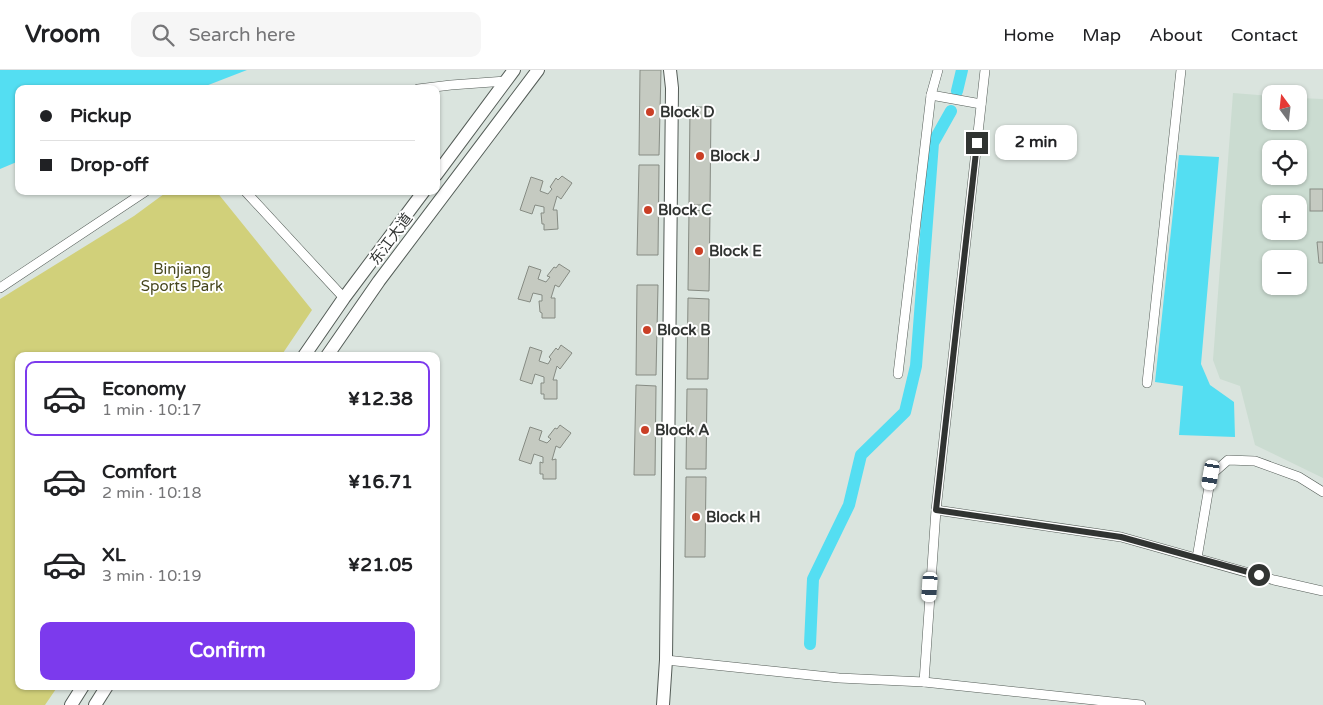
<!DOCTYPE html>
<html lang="en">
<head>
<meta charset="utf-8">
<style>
  :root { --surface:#fff; --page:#f6f6f6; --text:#202124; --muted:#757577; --line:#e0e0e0; --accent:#7c3aed }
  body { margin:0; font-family:"Varela Round","Noto Sans SC",sans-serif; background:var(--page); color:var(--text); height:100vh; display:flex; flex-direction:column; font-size:19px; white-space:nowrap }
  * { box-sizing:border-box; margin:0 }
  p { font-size:16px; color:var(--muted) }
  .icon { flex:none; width:28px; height:28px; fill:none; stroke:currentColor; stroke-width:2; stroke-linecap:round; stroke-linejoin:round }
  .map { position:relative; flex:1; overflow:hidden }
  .drawer { position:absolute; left:15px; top:282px; width:425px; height:338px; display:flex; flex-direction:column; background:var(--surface); border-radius:10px; box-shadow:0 1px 4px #0004 }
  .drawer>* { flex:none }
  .hud { position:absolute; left:15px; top:15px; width:425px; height:110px; border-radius:10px; box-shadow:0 1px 4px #0004; display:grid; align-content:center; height:110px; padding:0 25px; background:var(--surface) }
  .needle { width:32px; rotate:345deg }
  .controls { position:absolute; left:1262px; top:15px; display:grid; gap:10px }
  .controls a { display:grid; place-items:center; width:45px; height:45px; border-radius:10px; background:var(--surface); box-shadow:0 1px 4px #0004; font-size:25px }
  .end { position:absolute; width:22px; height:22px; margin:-11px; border:6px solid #313432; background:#fff; box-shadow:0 0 0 2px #fff }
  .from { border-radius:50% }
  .bubble { position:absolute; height:35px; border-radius:10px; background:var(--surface); box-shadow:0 1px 4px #0004; font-size:16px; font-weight:800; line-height:35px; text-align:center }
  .car { position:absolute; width:15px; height:30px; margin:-15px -8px; border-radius:6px; box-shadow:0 0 4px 1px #0007; background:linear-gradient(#fff 24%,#345 0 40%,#fff 0 76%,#345 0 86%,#fff 0) }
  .hud b { display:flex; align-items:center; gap:18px; height:48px; font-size:19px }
  .hud b+b { border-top:1px solid var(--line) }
  .hud i { width:12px; height:12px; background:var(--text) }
  ul { padding:9px 0 0; list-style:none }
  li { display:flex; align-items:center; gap:15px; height:75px; margin:0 10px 8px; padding:0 15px; border:2px solid transparent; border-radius:10px }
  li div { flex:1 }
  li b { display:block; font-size:19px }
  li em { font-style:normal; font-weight:800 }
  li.on { border-color:var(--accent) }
  li>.icon { width:45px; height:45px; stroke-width:1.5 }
  .cta { display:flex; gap:10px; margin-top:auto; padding:10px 25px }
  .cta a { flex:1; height:58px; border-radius:10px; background:var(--accent); color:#fff; font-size:20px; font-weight:800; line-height:58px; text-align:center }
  header { display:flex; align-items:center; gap:30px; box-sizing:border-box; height:70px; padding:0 25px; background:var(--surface); border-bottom:1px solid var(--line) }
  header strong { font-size:24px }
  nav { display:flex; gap:28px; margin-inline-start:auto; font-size:18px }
  .search { width:350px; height:45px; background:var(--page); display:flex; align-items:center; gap:12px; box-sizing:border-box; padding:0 18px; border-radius:10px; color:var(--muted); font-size:19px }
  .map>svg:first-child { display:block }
</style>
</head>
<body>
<header>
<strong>Vroom</strong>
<div class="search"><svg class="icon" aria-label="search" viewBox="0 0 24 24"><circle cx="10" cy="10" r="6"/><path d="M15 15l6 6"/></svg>Search here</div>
<nav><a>Home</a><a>Map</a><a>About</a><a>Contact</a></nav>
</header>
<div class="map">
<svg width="1323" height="635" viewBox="0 0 1323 635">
  <rect width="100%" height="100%" fill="#dae4de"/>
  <path fill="#cbdcd1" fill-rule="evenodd" d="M1233 23 1271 26V51H1299V28L1323 29V408L1255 375 1240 316 1220 309 1213 290ZM1271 79H1299V106H1271ZM1271 134H1299V161H1271ZM1271 189H1299V216H1271Z"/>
  <polygon fill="#d1d07a" points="168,121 216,121 312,240 281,286 19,286 19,616 58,616 45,635 0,635 0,229 134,146"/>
  <g fill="#54def2">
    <polygon points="0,0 247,0 198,19 19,19 19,91 0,99"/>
    <polygon points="1179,85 1219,87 1201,294 1210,315 1234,332 1235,367 1179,365 1183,316 1155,312"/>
  </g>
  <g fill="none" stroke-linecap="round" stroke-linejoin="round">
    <g stroke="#54def2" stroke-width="12">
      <polyline points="957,21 962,0"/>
      <polyline points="810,574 813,509 849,435 861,385 905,342 916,296 933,73 951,41"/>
    </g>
  </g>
  <g fill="#c5cac1" stroke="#868b83">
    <polygon points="640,0 661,0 659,85 639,85"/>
    <polygon points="690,37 711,37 710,135 689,135"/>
    <polygon points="639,95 659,95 658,185 637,185"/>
    <polygon points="562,106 572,113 561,129 557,126 553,140 557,140 558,159 544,160 544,154 542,154 541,143 544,143 544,137 535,135 532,144 520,140 531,107 543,111 540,121 548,124 552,119 550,117 556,108 558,110"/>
    <rect x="1310" y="119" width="13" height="22"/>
    <polygon points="689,140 710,141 709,221 688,220"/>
    <polygon points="1317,172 1323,172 1323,193 1319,193"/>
    <polygon points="559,194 570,201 559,217 555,215 551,228 555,228 555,248 542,248 542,243 540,242 539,231 542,231 542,225 533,223 530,232 518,229 529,196 541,200 538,209 546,212 550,207 547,206 554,197 556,198"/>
    <polygon points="637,215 658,215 656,305 636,305"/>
    <polygon points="688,228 709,229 708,309 687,309"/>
    <polygon points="561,275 572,283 560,299 557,296 553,310 557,310 557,329 544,329 544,324 541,324 541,313 544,313 544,307 535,304 532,314 520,310 530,277 542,281 539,291 548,294 551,289 549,287 556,278 558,280"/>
    <polygon points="636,315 656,316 655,405 634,405"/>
    <polygon points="687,319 707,319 706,399 686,399"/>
    <polygon points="560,355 571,363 560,378 556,376 552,390 556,389 556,409 543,409 543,404 540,404 540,392 543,393 543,387 534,384 531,394 519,390 530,357 542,361 539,370 547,373 551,369 548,367 555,358 557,359"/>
    <polygon points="686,407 706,407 705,487 685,487"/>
  </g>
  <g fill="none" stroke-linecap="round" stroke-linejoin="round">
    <g stroke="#545c57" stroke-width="10">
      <g id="street">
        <polyline points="418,19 451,15 506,11"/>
        <polyline points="931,25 981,34"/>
        <polyline points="245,121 344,228"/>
        <polyline points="0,218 146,121"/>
        <polyline points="898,304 931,25 938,0"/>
        <polyline points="1147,313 1181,0"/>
        <polyline points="936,440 1121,467 1274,510 1323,521"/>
        <polyline points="1197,488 1211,405 1228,390 1255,391 1299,407 1323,422"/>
        <polyline points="666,590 839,608 924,612 1141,635"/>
        <polyline points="924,612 936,440 985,0"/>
      </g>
    </g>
    <g stroke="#545c57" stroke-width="14">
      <g id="secondary">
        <polyline points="436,105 514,0"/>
        <polyline points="304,286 344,228 424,121"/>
        <polyline points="327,286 379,211 538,0"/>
        <polyline points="71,635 83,616"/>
        <polyline points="95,635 107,616"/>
        <polyline points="663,635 666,590 672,18 670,0"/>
      </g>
    </g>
    <use href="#street" stroke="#fff" stroke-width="9"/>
    <use href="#secondary" stroke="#fff" stroke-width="12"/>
  </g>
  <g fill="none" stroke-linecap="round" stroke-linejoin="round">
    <polyline stroke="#313432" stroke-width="6" points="977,73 936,440 1121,467 1259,505"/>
  </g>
  <g fill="#ca3f26" stroke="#fff" stroke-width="2">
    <circle cx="650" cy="42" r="5"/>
    <circle cx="700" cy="86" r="5"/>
    <circle cx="648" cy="140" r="5"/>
    <circle cx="699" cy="181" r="5"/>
    <circle cx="647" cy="260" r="5"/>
    <circle cx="645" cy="360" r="5"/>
    <circle cx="696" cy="447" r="5"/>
  </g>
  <g text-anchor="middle" stroke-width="4" stroke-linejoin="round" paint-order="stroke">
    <g font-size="15" font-weight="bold" fill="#313432" stroke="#fff" text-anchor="start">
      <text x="660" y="47">Block D</text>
      <text x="710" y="91">Block J</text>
      <text x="658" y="145">Block C</text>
      <text x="709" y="186">Block E</text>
      <text x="657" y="265">Block B</text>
      <text x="655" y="365">Block A</text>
      <text x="706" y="452">Block H</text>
    </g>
    <g font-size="15" fill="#313432" stroke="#fff">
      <text transform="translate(391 169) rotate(-53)" y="5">东江大道</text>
    </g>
    <g font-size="15" fill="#46461d" stroke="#fff">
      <text x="182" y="204">Binjiang<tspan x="182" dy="17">Sports Park</tspan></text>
    </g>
  </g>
</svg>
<div class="controls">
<a><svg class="needle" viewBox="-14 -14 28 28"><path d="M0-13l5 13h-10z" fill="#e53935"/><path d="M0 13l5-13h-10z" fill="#757577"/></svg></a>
<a><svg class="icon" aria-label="locate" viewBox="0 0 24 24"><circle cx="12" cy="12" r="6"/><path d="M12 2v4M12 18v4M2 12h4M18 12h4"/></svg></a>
<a>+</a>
<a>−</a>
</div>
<i class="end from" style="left:1259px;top:505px"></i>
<i class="end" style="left:977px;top:73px"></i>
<div class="bubble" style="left:995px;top:55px;width:82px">2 min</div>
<i class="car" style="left:1211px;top:405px;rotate:190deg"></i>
<i class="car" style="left:930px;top:517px;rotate:184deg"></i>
<div class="hud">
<b><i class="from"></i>Pickup</b>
<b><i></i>Drop-off</b>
</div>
<section class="drawer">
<ul>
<li class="on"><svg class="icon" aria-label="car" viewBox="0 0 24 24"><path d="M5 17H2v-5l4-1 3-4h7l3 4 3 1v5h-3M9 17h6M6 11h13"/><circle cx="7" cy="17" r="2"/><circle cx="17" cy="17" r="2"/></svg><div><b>Economy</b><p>1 min · 10:17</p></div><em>¥12.38</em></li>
<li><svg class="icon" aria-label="car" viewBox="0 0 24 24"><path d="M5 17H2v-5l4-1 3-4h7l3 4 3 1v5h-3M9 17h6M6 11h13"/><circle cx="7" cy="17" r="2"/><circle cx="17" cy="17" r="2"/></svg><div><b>Comfort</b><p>2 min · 10:18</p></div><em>¥16.71</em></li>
<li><svg class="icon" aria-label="car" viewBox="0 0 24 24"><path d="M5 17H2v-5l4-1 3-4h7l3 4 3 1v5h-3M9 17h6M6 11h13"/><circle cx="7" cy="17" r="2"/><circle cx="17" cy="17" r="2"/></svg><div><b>XL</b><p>3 min · 10:19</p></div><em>¥21.05</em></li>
</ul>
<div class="cta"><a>Confirm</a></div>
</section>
</div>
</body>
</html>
